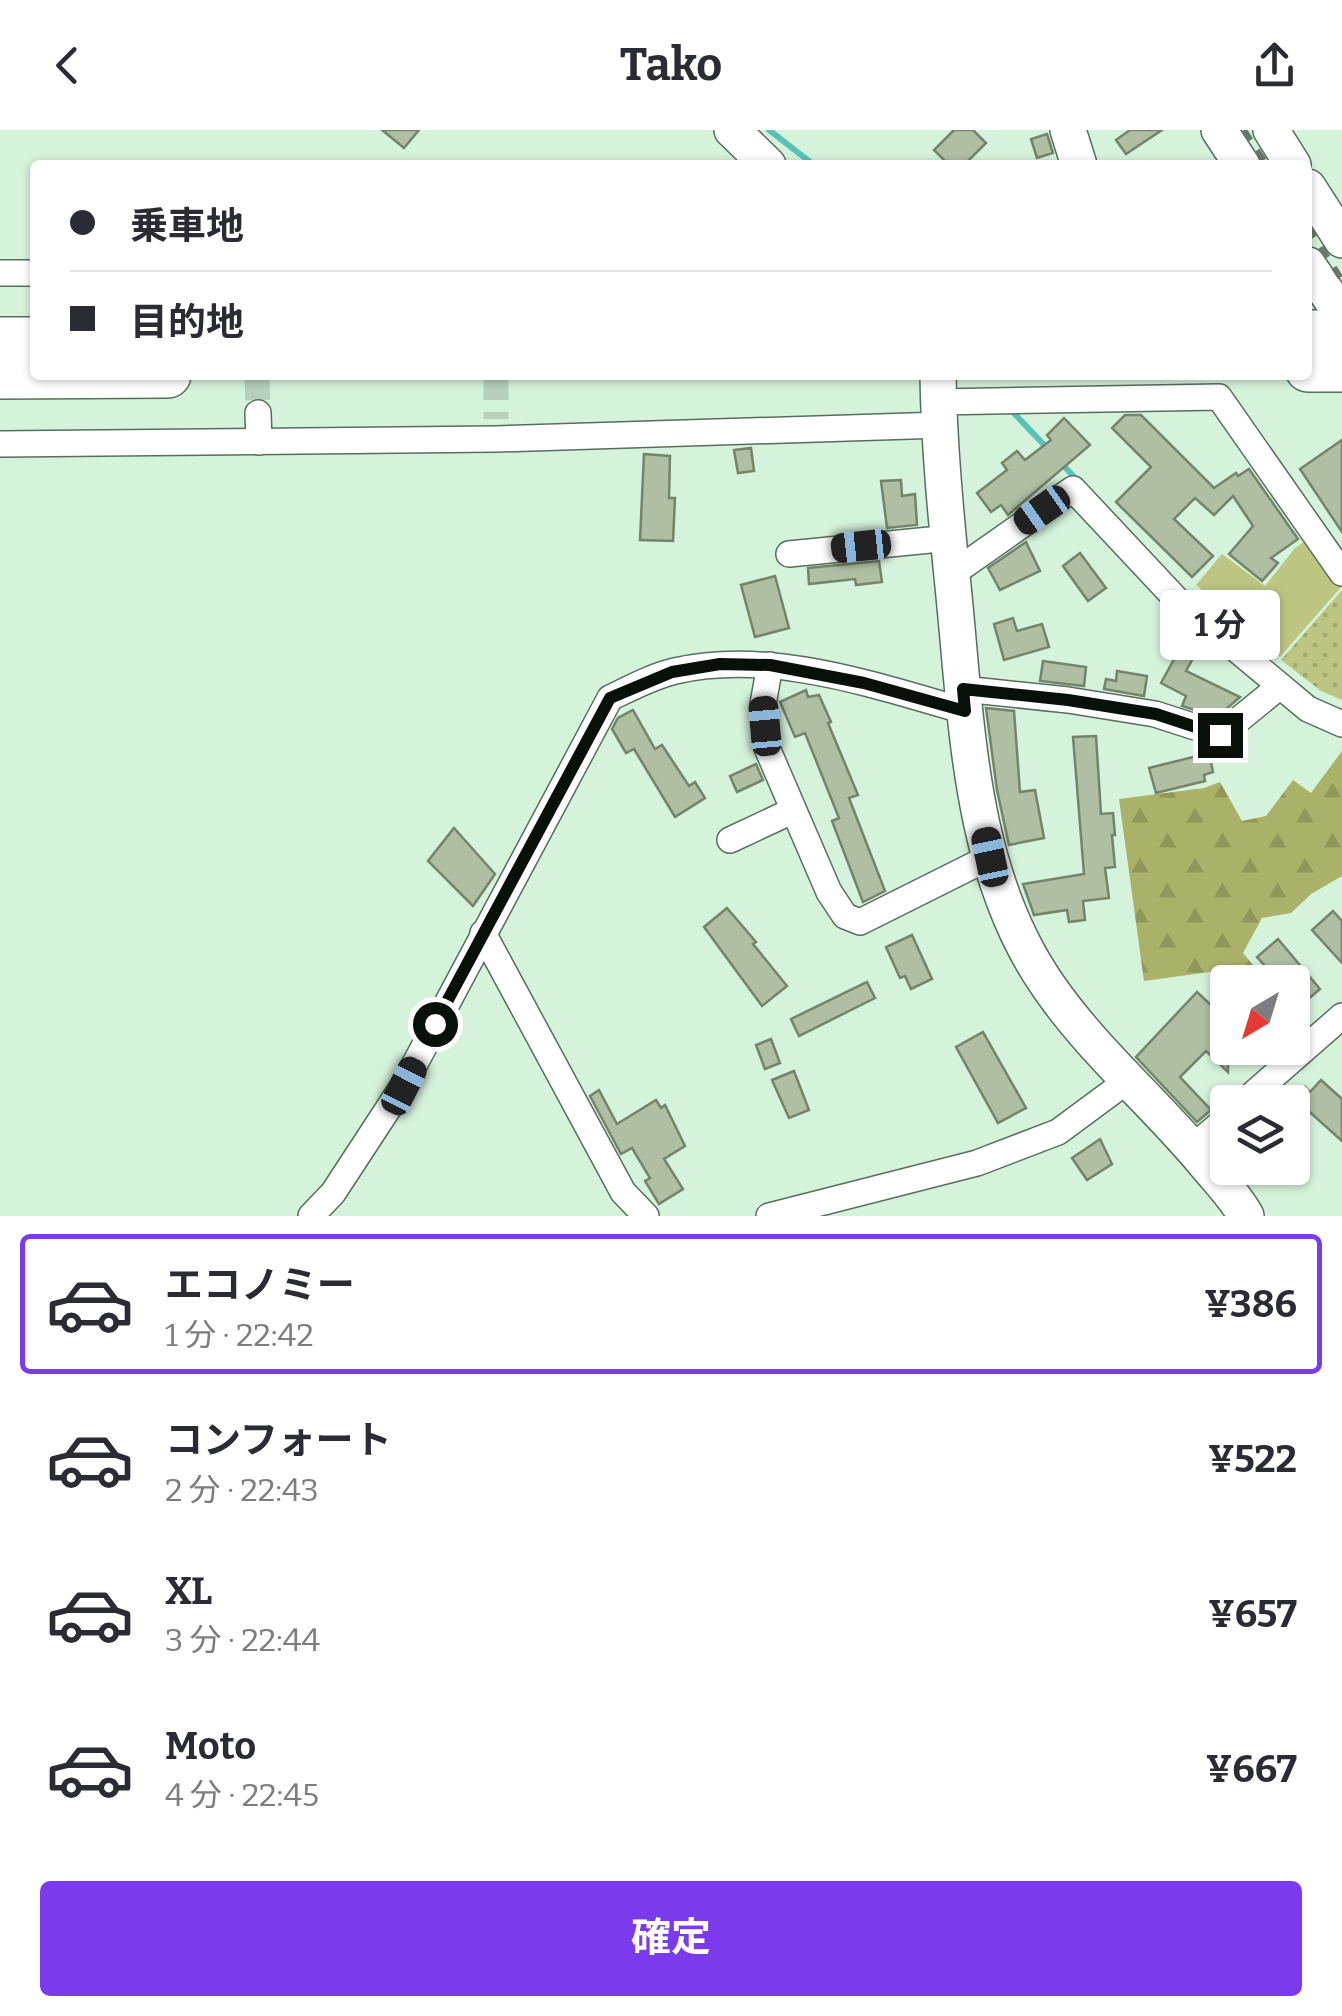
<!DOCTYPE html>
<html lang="ja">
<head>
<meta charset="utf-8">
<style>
  :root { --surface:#fff; --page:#f2f2f3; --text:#2b2b33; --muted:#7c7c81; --line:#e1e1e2; --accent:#7c3aed }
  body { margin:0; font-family:Bitter,"Noto Sans JP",serif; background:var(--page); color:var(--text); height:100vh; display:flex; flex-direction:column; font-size:38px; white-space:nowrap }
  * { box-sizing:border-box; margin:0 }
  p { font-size:32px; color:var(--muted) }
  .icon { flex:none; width:55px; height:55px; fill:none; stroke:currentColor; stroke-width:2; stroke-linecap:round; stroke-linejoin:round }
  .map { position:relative; height:1086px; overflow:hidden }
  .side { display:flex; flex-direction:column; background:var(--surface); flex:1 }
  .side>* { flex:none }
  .hud { position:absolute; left:30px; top:30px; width:1282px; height:220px; border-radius:10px; box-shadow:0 2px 8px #0004; display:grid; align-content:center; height:220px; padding:0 40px; background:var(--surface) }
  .needle { width:65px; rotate:218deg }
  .fabs { position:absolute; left:1210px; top:835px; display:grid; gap:20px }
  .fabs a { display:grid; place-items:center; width:100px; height:100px; border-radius:10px; background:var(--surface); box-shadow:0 2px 8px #0004; font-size:50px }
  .end { position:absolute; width:45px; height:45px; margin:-22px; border:12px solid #071009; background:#fff; box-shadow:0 0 0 5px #fff }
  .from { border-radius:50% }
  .bubble { position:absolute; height:70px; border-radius:10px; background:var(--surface); box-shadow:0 2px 8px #0004; font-size:32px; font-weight:700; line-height:70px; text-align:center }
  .car { position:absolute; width:30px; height:60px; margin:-30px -15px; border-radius:12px; box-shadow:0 0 8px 2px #0007; background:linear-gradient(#222 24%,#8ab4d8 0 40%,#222 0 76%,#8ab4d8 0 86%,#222 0) }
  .hud b { display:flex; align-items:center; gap:35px; height:95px; font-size:38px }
  .hud b+b { border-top:2px solid var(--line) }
  .hud i { width:25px; height:25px; background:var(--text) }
  ul { padding:18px 0 0; list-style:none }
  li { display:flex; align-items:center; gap:30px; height:140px; margin:0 20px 15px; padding:0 20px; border:5px solid transparent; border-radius:10px }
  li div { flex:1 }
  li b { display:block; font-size:38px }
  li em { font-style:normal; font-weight:700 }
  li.selected { border-color:var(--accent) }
  li>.icon { width:90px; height:90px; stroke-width:1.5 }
  .cta { display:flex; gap:20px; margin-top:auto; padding:20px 40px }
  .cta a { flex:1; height:115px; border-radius:10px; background:var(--accent); color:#fff; font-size:40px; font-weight:700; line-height:115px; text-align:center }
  header { display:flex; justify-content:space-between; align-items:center; height:130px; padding:0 40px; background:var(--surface); font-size:45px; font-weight:700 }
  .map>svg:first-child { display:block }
</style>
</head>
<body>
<header><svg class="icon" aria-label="back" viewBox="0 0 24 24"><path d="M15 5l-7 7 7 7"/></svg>Tako<svg class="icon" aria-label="share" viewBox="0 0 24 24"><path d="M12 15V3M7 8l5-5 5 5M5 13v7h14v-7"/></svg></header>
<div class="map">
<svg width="1342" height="1086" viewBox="0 0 1342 1086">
  <defs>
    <pattern id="forest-firs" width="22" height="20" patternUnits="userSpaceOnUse" patternTransform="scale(2.5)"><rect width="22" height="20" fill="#a9b268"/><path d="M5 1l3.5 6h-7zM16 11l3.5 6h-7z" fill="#909859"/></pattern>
    <pattern id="park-dots" width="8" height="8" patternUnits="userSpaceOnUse" patternTransform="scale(2.5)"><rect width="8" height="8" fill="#bcc581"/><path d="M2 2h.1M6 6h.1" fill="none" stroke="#a0a86e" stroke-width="1.8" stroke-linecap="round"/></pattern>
  </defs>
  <rect width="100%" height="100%" fill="#d5f2db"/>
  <polygon fill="#bcc581" points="1311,407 1342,456 1280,527 1196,455 1222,424 1265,456 1295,418"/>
  <polygon fill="url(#forest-firs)" points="1342,621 1342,746 1311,764 1291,783 1262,788 1243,823 1267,852 1228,852 1227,864 1210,842 1144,851 1119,669 1204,658 1220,652 1242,691 1266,686 1293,650 1311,663"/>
  <polygon fill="url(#park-dots)" points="1342,460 1342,570 1321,561 1281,530"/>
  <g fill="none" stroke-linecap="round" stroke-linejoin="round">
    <g stroke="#58c2ba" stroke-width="6">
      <polyline points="769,0 814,35"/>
      <polyline points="1011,280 1048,319"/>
      <polyline points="1060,332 1079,352"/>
    </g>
  </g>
  <g fill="#aebfa3" stroke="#74846a" stroke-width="2.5">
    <polygon points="382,0 419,0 404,18"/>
    <polygon points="954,0 973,0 986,13 964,35 949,35 934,20"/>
    <polygon points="1130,0 1162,0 1126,24 1116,10"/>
    <polygon points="1047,4 1053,23 1037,28 1031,9"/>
    <polygon points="1125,285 1141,285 1214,358 1236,343 1238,346 1249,339 1298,409 1271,428 1278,433 1262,451 1229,424 1253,396 1233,366 1214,385 1195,368 1174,389 1213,426 1192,447 1116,372 1151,337 1112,298"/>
    <polygon points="1064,288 1090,315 1008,385 1001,375 991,382 977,363 1007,340 1002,333 1017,321 1025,330 1051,310 1047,305"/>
    <polygon points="1342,310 1342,402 1300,339"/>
    <polygon points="751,318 754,341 738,343 734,320"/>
    <polygon points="644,324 670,326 669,368 675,368 673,411 640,410"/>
    <polygon points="901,350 902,366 915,364 917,395 887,398 881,351"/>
    <polygon points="1026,412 1040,441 1000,460 988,438"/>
    <polygon points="1080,423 1106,458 1088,471 1063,436"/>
    <polygon points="879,431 882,452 856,455 855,449 809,454 808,438"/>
    <polygon points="775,446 789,498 755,507 741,455"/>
    <polygon points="1013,488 1017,501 1042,494 1049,517 1004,530 994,494"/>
    <polygon points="1188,504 1202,512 1186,541 1240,567 1217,587 1182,576 1186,566 1161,553"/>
    <polygon points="1043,531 1086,537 1084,556 1040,551"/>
    <polygon points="1117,541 1147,546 1144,566 1104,559 1106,549 1116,551"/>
    <polygon points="806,560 808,567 819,565 831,592 828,593 858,665 849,668 885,761 863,772 832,691 839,688 805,603 795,607 780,572"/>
    <polygon points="986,578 1014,581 1020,662 1035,660 1044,708 1009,715 997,660"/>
    <polygon points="633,580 655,619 662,615 689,656 695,652 705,668 675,687 634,619 626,623 612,599 618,588"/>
    <polygon points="1096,606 1101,684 1113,683 1115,705 1112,705 1115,737 1105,738 1109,768 1083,771 1085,790 1069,792 1067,780 1034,785 1023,754 1084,744 1073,607"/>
    <polygon points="1209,623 1213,642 1204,645 1205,651 1156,663 1149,638"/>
    <polygon points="756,634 763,650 737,662 730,646"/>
    <polygon points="454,698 495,744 473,776 428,731"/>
    <polygon points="727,778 756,812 753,814 787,856 762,876 704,797"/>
    <polygon points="1333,781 1342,791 1342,833 1312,800"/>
    <polygon points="912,805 932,849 911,859 905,846 900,848 886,817"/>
    <polygon points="1278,809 1320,859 1300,876 1292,867 1292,852 1280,852 1257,827"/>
    <polygon points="867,852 875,868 799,906 791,889"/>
    <polygon points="1197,862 1228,891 1228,918 1239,918 1228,930 1228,942 1206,921 1180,947 1211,980 1197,992 1136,927"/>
    <polygon points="983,902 1026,978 998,993 956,917"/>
    <polygon points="771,909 780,933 765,939 756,915"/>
    <polygon points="794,941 809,980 789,988 772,950"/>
    <polygon points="1321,950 1342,969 1342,1011 1294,968 1305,957 1310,962"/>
    <polygon points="599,960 617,994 656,970 661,978 665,975 685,1016 664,1029 683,1059 659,1074 645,1051 650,1048 632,1018 621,1024 590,966"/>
    <polygon points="1100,1009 1112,1034 1087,1050 1072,1028"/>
  </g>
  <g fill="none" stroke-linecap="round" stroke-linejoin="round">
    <g stroke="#b6d0bc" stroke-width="25" stroke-dasharray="25 12" stroke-linecap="butt">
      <polyline points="257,245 258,283"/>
      <polyline points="496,245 496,289"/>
    </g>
    <g stroke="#566f5c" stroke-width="28">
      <g id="street">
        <polyline points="0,143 35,143"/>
        <polyline points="938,272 1219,267 1342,443"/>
        <polyline points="258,283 259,312"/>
        <polyline points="0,314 496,309 942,295"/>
        <polyline points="789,424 950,408"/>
        <polyline points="952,444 1073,359 1177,470 1308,579 1342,594"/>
        <polyline points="770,535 763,574 767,618 829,762 845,786 860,792 990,727"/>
        <polyline points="963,559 1068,570 1155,584 1220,605 1280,556"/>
        <polyline points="730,710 792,681"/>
        <polyline points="483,803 623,1062 646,1086"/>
        <polyline points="1244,972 1342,886"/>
        <polyline points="1192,1018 1228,987"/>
        <path d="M311 1086 333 1063 403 956 610 568C631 558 653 546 675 541 771 519 873 555 965 581"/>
        <polyline points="769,1086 977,1033 1058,1002 1127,951"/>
      </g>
    </g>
    <g stroke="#566f5c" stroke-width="38">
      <g id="secondary">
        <polyline points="732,0 768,35"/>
        <polyline points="1068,0 1079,35"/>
        <polyline points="1219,0 1242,35"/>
        <polyline points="1271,0 1293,35"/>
        <polyline points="1308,57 1342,110"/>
        <polyline points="1308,135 1342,185"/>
        <path d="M938 245C939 315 946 387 953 456 967 590 968 742 1049 857 1094 922 1154 972 1204 1032 1218 1049 1235 1066 1246 1086"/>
      </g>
    </g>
    <g stroke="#566f5c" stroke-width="48">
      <g id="highway">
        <polyline points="1308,203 1342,203"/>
        <polyline points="0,210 35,210"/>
        <polyline points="1308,239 1342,239"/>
        <polyline points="0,246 168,245"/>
      </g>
    </g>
    <use href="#street" stroke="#fff" stroke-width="25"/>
    <use href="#secondary" stroke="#fff" stroke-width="35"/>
    <use href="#highway" stroke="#fff" stroke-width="45"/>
    <g stroke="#67796b" stroke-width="6" stroke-dasharray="12 12" stroke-linecap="butt">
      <polyline points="1244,0 1267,35"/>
      <polyline points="1308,97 1342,150"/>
    </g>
  </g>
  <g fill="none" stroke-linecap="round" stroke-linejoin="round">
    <polyline stroke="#071009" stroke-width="12" points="435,894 610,568 672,542 720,534 770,535 864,553 965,581 963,559 1068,570 1156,584 1220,605"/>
  </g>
</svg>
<div class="fabs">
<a><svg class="needle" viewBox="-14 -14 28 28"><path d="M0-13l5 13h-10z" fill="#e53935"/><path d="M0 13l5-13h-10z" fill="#7c7c81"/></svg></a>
<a><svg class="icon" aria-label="layers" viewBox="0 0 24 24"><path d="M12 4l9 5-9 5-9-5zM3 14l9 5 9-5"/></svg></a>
</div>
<i class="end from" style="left:435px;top:894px"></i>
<i class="end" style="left:1220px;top:605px"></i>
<div class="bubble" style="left:1160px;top:460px;width:120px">1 分</div>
<i class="car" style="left:1042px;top:380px;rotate:235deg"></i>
<i class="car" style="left:861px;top:416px;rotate:264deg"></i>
<i class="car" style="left:765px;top:596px;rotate:355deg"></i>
<i class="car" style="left:990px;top:727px;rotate:348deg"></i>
<i class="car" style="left:404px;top:956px;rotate:27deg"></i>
<div class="hud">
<b><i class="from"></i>乗車地</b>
<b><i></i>目的地</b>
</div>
</div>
<section class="side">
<ul>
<li class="selected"><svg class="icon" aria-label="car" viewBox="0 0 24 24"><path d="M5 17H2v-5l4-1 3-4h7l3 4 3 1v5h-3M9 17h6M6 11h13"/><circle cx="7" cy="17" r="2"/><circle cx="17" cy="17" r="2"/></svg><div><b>エコノミー</b><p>1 分 · 22:42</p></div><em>¥386</em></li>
<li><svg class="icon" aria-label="car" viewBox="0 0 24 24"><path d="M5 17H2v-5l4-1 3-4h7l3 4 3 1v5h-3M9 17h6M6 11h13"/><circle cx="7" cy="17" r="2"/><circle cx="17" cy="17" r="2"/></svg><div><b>コンフォート</b><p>2 分 · 22:43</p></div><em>¥522</em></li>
<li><svg class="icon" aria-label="car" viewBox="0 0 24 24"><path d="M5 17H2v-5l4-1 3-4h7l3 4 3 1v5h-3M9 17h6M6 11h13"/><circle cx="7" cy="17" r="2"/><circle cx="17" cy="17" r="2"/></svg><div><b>XL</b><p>3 分 · 22:44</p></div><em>¥657</em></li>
<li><svg class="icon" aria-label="car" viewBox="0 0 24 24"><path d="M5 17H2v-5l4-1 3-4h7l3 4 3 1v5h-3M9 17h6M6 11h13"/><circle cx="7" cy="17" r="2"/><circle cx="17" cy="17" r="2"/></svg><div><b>Moto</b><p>4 分 · 22:45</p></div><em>¥667</em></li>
</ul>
<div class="cta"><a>確定</a></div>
</section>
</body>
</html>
